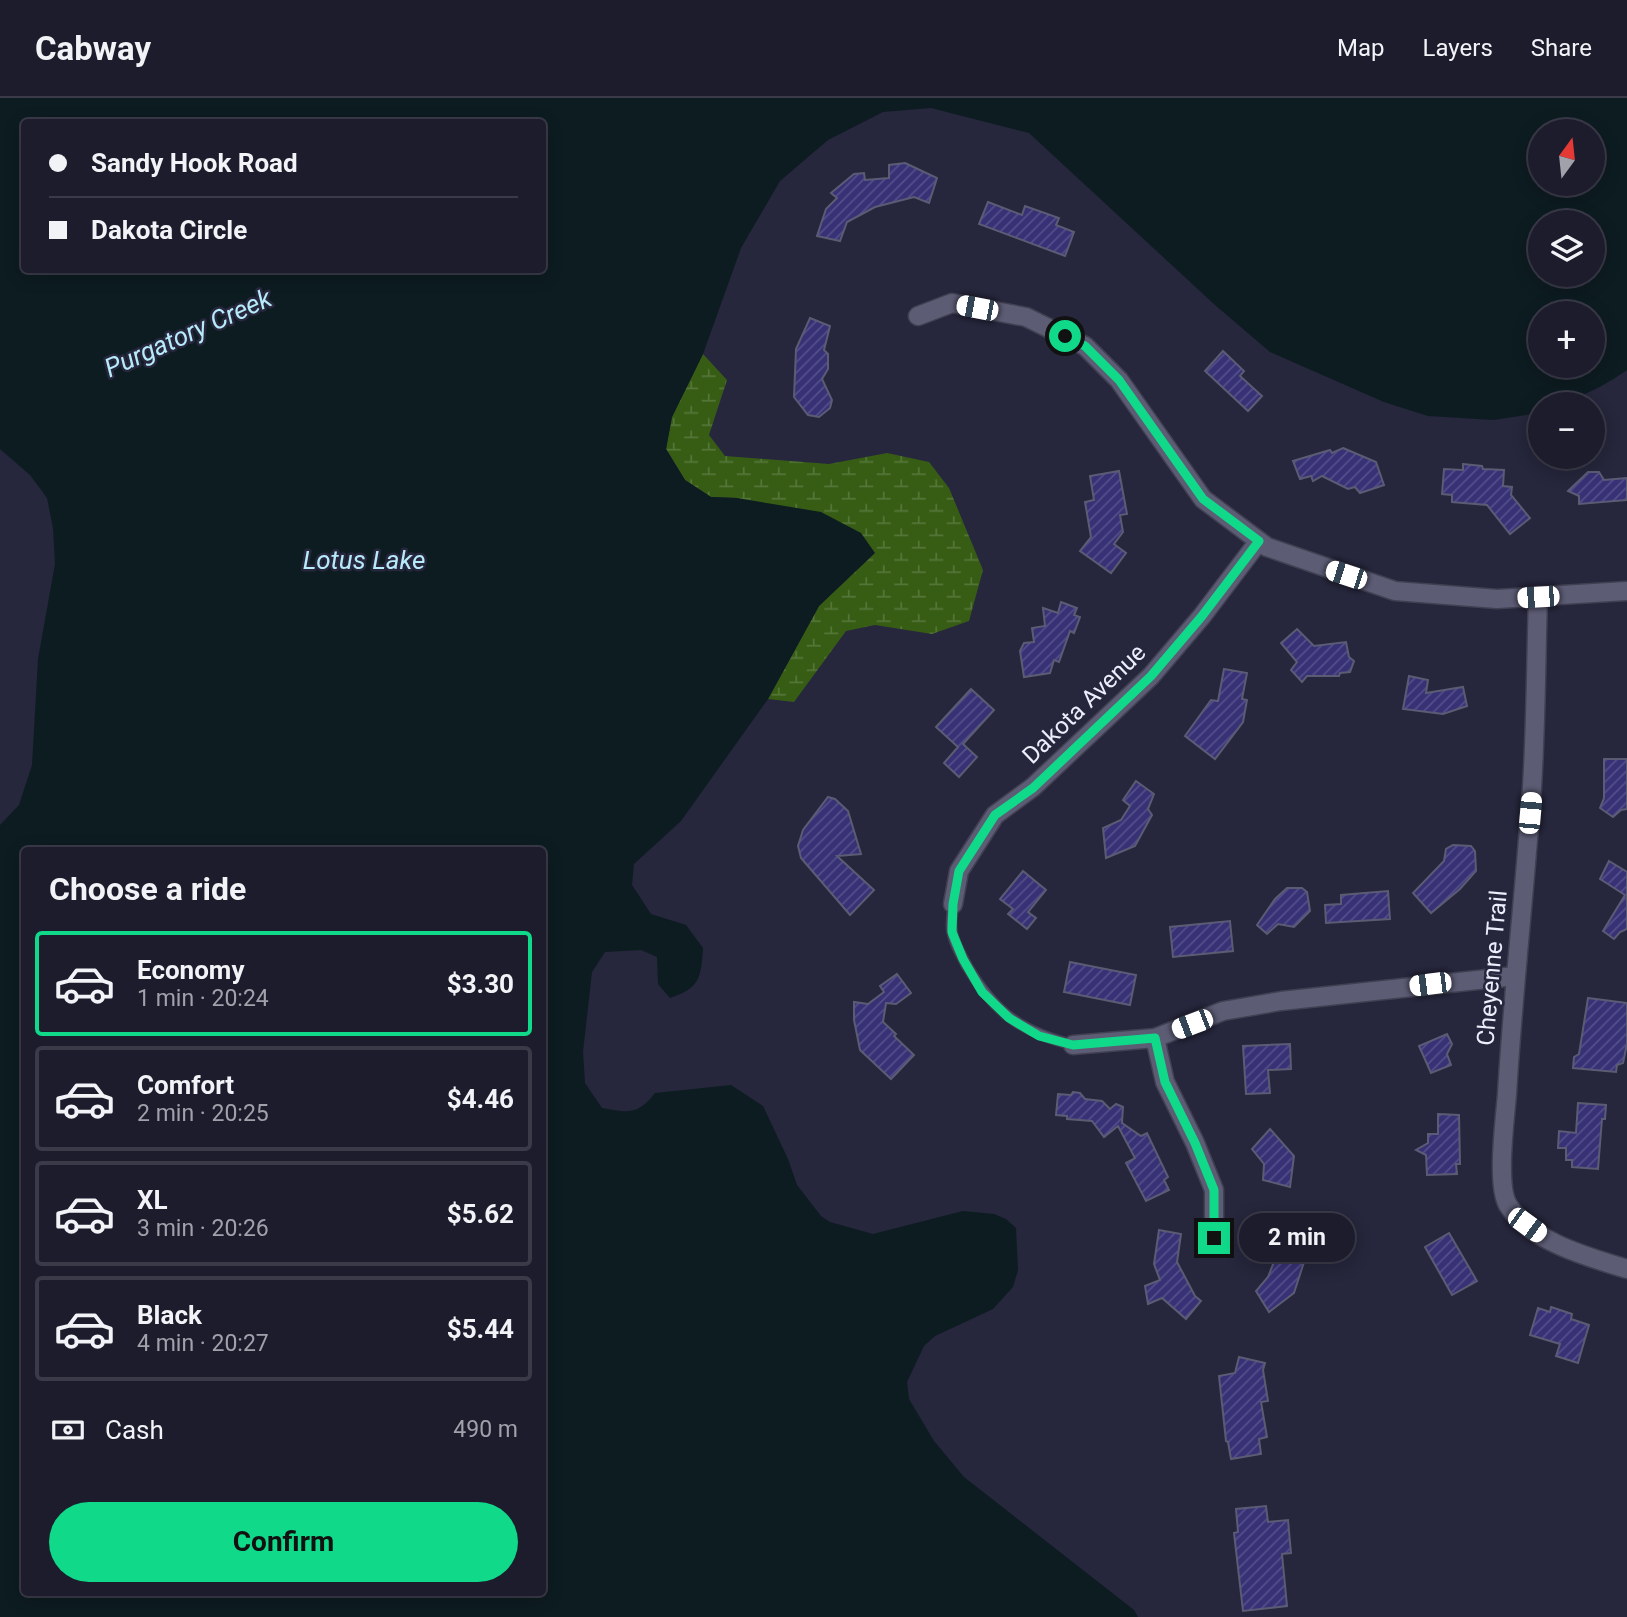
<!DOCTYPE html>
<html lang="en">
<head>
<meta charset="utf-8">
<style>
  :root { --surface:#1c1c2d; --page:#292939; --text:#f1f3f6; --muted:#a0a1aa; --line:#3a3a49; --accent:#10d98a }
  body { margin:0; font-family:Roboto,sans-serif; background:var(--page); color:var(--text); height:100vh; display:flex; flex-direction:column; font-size:26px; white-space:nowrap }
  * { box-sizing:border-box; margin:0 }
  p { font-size:23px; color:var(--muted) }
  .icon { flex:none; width:38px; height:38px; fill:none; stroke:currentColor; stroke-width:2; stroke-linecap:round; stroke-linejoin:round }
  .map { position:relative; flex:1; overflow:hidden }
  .drawer { position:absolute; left:21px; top:749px; width:525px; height:749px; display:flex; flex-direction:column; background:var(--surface); border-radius:7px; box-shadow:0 4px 18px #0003,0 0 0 2px var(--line) }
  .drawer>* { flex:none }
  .top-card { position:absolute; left:21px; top:21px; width:525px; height:154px; border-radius:7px; box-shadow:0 4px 18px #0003,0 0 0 2px var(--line); display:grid; align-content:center; height:154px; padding:0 28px; background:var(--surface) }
  .needle { width:46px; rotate:15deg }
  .fabs { position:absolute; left:1528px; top:21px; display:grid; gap:14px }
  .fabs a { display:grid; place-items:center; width:77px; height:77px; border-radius:50%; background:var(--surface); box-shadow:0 4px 18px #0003,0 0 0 2px var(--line); font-size:35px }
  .end { position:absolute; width:32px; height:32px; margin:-16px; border:9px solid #10d98a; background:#111; box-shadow:0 0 0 4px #111 }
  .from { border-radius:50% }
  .bubble { position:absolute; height:49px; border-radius:24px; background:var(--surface); box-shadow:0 4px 18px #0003,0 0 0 2px var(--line); font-size:23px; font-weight:700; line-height:49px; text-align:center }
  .car { position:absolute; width:21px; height:42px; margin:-21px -10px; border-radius:9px; box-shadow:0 0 5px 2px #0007; background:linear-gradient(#fff 24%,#345 0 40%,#fff 0 76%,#345 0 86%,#fff 0) }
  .top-card b { display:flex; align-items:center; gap:24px; height:66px; font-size:26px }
  .top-card b+b { border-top:2px solid var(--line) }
  .top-card i { width:18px; height:18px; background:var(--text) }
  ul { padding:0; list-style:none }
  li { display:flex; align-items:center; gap:21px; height:105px; margin:0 14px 10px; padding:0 14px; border:4px solid var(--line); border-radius:7px }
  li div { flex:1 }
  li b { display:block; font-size:26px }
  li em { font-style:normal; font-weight:700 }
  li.current { border-color:var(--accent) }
  li>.icon { width:63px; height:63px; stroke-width:1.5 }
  h2 { padding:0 28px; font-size:32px; line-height:84px }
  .pay { display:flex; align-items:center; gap:18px; height:77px; padding:0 28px; font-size:26px }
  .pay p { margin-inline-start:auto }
  .action { display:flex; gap:14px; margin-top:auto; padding:14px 28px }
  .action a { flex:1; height:80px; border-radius:42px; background:var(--accent); color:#111; font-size:28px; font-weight:700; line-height:80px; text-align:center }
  header { display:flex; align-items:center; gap:42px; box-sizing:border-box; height:98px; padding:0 35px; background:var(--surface); border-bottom:2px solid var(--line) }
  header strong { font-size:33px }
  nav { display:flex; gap:38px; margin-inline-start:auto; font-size:24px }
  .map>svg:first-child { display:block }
</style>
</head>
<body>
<header>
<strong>Cabway</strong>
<nav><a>Map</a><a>Layers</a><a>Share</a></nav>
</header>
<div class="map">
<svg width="1627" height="1519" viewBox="0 0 1627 1519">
  <defs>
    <pattern id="wetland-marsh" width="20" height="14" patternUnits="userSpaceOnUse" patternTransform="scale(1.75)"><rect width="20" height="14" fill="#375d15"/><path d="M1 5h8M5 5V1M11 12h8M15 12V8" fill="none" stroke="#547538"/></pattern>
    <pattern id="building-hatch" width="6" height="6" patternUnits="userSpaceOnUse" patternTransform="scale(1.75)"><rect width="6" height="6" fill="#373175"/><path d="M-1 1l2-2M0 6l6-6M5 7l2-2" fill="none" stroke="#544f8a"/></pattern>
  </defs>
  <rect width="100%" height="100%" fill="#26263c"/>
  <polygon fill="url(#wetland-marsh)" points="703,256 727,282 709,337 725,358 829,366 887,355 929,364 949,390 983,472 969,523 932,536 875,527 846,533 794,604 768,601 819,508 874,455 738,400 711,399 685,382 666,351 672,319"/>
  <path fill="#0d1c21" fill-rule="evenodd" d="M0 0H1627V272C1603 289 1570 306 1540 306L1538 315 1494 322 1428 318 1384 304 1270 254 1215 207 1029 35 931 10 883 14 828 42 780 83 741 150 703 256 672 319 666 351 685 382 711 399 737 400 821 414 861 435 875 455 819 508 768 601 681 723 634 766 632 787 651 816 686 827 703 850C701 880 700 890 670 900L658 886 657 859 641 852 605 854 592 874 583 954 585 985 602 1010C628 1015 638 1017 655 995L731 987 763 1008 788 1061 797 1087 821 1118 830 1124 873 1136 963 1113 994 1116 1006 1121 1016 1130 1018 1172 1013 1189 993 1211 935 1238 924 1248 907 1284 909 1301 934 1343 964 1379 1134 1512 1138 1519H0V727L19 707 32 667 38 561 55 466 53 430 47 400 30 377 0 351ZM24 24H542V172H24ZM1540 33H1592V86H1540ZM1540 124H1592V177H1540ZM1540 215H1592V268H1540ZM24 752H542V1494H24Z"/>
  <g fill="url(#building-hatch)" stroke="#5b5c74" stroke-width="2">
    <polygon points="905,65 937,80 929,105 914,99 875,109 847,124 840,143 817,138 826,111 837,100 831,95 854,76 864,75 865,82 889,80 889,67"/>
    <polygon points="988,104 1022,117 1025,108 1059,120 1056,127 1074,134 1065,158 979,126"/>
    <polygon points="810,220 830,228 824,252 828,256 828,271 822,281 832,302 830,310 819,319 808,317 794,299 796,251"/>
    <polygon points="1223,253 1244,273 1240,278 1262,298 1248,313 1205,273"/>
    <polygon points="1343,350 1376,364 1384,387 1360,395 1355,389 1348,391 1322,378 1313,383 1311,378 1300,381 1293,363 1330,352 1332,355"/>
    <polygon points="1463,366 1482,368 1483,371 1504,372 1503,388 1512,389 1511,397 1530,420 1510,436 1487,407 1452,404 1452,397 1442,396 1444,371 1463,372"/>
    <polygon points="1119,373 1127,416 1120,417 1123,434 1114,446 1126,455 1111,475 1080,453 1091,439 1085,404 1094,402 1090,378"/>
    <polygon points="1588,374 1599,374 1604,382 1627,380 1627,402 1579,406 1579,398 1568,393"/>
    <polygon points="1061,504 1077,510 1074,517 1080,519 1074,535 1070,533 1059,564 1054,562 1050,575 1024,579 1020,553 1024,545 1034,544 1032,530 1045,528 1043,510 1058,515"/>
    <polygon points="1297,531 1314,548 1346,544 1349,559 1354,563 1350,574 1340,575 1339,578 1307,578 1302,584 1291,572 1297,564 1281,545"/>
    <polygon points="1224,571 1247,575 1242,601 1247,602 1243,624 1215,661 1185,638 1211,602 1218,603"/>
    <polygon points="1409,578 1428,582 1426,595 1463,589 1467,608 1443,616 1403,611"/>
    <polygon points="971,591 994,612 963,646 977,659 959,679 944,665 958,649 936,629"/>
    <polygon points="1604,661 1627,661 1627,711 1621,712 1613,719 1600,710 1604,700"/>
    <polygon points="1136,683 1154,696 1148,711 1152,717 1135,748 1106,760 1103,730 1121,722 1130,708 1123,702"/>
    <polygon points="828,699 835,701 848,713 861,756 837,758 874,792 850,817 801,760 798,748 803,732"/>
    <polygon points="1453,747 1471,748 1475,753 1476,773 1460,791 1431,815 1413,795 1444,763 1446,751"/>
    <polygon points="1609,763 1627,774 1627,831 1620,834 1614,841 1603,833 1625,797 1600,781"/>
    <polygon points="1023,773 1046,792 1028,814 1036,820 1027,831 1008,816 1013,811 1000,801"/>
    <polygon points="1287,790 1302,790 1307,794 1310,813 1294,829 1278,826 1267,836 1257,827 1275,801"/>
    <polygon points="1388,793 1390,821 1326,825 1325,807 1341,806 1341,797"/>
    <polygon points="1230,823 1233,853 1173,859 1170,829"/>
    <polygon points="1070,864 1136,877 1130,907 1064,894"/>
    <polygon points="897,876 911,895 896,906 886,905 883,924 896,936 894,938 914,957 891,981 860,952 854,922 854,904 868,906 884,894 880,888"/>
    <polygon points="1588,900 1627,905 1627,946 1623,965 1617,967 1616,974 1573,970 1574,959 1579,956"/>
    <polygon points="1447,936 1452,946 1447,956 1451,967 1431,975 1419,948"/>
    <polygon points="1290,946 1291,971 1268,972 1270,995 1246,996 1243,948"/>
    <polygon points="1073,994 1080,995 1085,1001 1102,1003 1110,1011 1116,1006 1123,1009 1122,1025 1141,1038 1147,1035 1168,1079 1164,1082 1169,1092 1146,1103 1126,1065 1135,1060 1118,1028 1104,1039 1092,1023 1067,1021 1067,1018 1056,1017 1058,996 1071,997"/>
    <polygon points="1578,1005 1606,1007 1605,1021 1602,1021 1598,1071 1572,1069 1572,1062 1566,1062 1566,1050 1558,1050 1559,1033 1576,1035"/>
    <polygon points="1438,1016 1459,1017 1460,1066 1456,1066 1457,1076 1427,1077 1426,1057 1416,1052 1428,1045 1428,1036 1438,1036"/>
    <polygon points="1270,1031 1294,1058 1290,1089 1263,1082 1264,1066 1252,1051"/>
    <polygon points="1159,1132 1181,1136 1177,1164 1195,1198 1201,1203 1186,1221 1162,1200 1148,1206 1145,1188 1160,1182 1154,1166"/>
    <polygon points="1449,1135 1477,1183 1452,1197 1425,1149"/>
    <polygon points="1279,1151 1305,1161 1294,1195 1269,1214 1256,1193 1268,1179"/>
    <polygon points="1551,1209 1572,1216 1571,1221 1589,1227 1578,1265 1556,1258 1560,1246 1530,1237 1538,1210 1550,1214"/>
    <polygon points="1239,1259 1265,1265 1263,1272 1268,1303 1261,1304 1267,1339 1259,1341 1261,1356 1231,1361 1228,1344 1226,1343 1219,1278 1235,1275"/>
    <polygon points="1266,1408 1268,1424 1288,1422 1291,1455 1282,1456 1287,1508 1243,1513 1234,1435 1238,1434 1236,1411"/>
  </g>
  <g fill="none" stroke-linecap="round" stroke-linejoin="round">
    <g stroke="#414052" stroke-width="12">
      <path id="lane" d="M953 806C953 814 950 825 952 833 953 844 962 858 967 868 995 915 1020 933 1073 947"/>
    </g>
    <g stroke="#414052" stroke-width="21">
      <g id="street">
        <polyline points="918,218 952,205 1026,219 1085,248 1119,282 1203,401 1267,449 1395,493 1497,501 1627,493"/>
        <path d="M1538 498C1536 562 1536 626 1532 689 1525 792 1513 894 1507 996 1505 1021 1496 1087 1508 1107 1531 1144 1588 1159 1627 1171"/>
        <polyline points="953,806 959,773 995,717 1033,689 1151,578 1202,518 1259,443"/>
        <polyline points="1155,940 1165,984 1195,1045 1214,1092 1214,1140"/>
        <polyline points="1073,947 1155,940 1223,913 1281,903 1515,878"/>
      </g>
    </g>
    <use href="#lane" stroke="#5c5c75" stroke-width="9"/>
    <use href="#street" stroke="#5c5c75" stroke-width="18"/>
  </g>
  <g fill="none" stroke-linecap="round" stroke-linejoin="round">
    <polyline stroke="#10d98a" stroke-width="9" points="1065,238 1085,248 1119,282 1203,401 1259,443 1202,518 1151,578 1033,690 995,717 959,773 953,806 952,834 963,861 982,894 1009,920 1039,938 1073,947 1155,940 1165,984 1195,1045 1214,1092 1214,1140"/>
  </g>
  <g text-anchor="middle" stroke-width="5" stroke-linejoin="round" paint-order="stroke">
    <g font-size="24" fill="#edeefc" stroke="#26263c">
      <text transform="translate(1084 606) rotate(-44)" y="8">Dakota Avenue</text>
      <text transform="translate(1492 870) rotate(-85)" y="8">Cheyenne Trail</text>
    </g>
    <g font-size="26" font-style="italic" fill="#b7ebfa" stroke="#26263c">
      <text transform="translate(188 235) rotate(-24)" y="9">Purgatory Creek</text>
      <text x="364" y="471">Lotus Lake</text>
    </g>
  </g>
</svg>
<div class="fabs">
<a><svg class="needle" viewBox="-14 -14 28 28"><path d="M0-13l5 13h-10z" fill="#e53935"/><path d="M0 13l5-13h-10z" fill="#a0a1aa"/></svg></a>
<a><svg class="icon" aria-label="layers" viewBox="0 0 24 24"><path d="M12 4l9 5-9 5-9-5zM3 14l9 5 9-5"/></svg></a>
<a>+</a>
<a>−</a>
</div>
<i class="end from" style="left:1065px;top:238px"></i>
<i class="end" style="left:1214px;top:1140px"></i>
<div class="bubble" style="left:1239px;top:1115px;width:116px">2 min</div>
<i class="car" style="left:977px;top:210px;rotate:281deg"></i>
<i class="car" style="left:1346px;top:477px;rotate:288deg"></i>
<i class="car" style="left:1538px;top:499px;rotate:267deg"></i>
<i class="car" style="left:1530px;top:715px;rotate:5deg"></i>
<i class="car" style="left:1430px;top:886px;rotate:263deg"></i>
<i class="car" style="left:1192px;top:926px;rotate:249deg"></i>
<i class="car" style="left:1527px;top:1127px;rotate:126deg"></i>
<div class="top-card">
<b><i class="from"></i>Sandy Hook Road</b>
<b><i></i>Dakota Circle</b>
</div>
<section class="drawer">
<h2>Choose a ride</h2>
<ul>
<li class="current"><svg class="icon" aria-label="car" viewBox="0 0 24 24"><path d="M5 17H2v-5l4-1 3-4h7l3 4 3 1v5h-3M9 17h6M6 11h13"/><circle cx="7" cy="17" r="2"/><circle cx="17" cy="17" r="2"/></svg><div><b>Economy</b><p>1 min · 20:24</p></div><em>$3.30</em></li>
<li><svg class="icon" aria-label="car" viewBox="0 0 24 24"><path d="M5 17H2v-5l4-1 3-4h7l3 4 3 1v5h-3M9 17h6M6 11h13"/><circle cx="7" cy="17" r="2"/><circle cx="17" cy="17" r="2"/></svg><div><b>Comfort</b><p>2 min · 20:25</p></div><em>$4.46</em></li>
<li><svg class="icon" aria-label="car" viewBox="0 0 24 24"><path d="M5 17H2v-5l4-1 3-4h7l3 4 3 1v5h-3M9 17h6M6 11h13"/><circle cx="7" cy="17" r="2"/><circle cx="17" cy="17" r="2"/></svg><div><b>XL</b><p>3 min · 20:26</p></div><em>$5.62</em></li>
<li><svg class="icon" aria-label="car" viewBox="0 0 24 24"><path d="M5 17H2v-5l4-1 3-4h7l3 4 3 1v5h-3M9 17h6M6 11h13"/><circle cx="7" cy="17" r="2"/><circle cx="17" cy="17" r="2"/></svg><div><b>Black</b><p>4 min · 20:27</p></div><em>$5.44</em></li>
</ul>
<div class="pay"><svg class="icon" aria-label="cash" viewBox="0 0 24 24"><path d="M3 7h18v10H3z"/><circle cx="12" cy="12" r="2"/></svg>Cash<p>490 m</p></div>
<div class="action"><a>Confirm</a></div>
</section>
</div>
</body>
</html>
